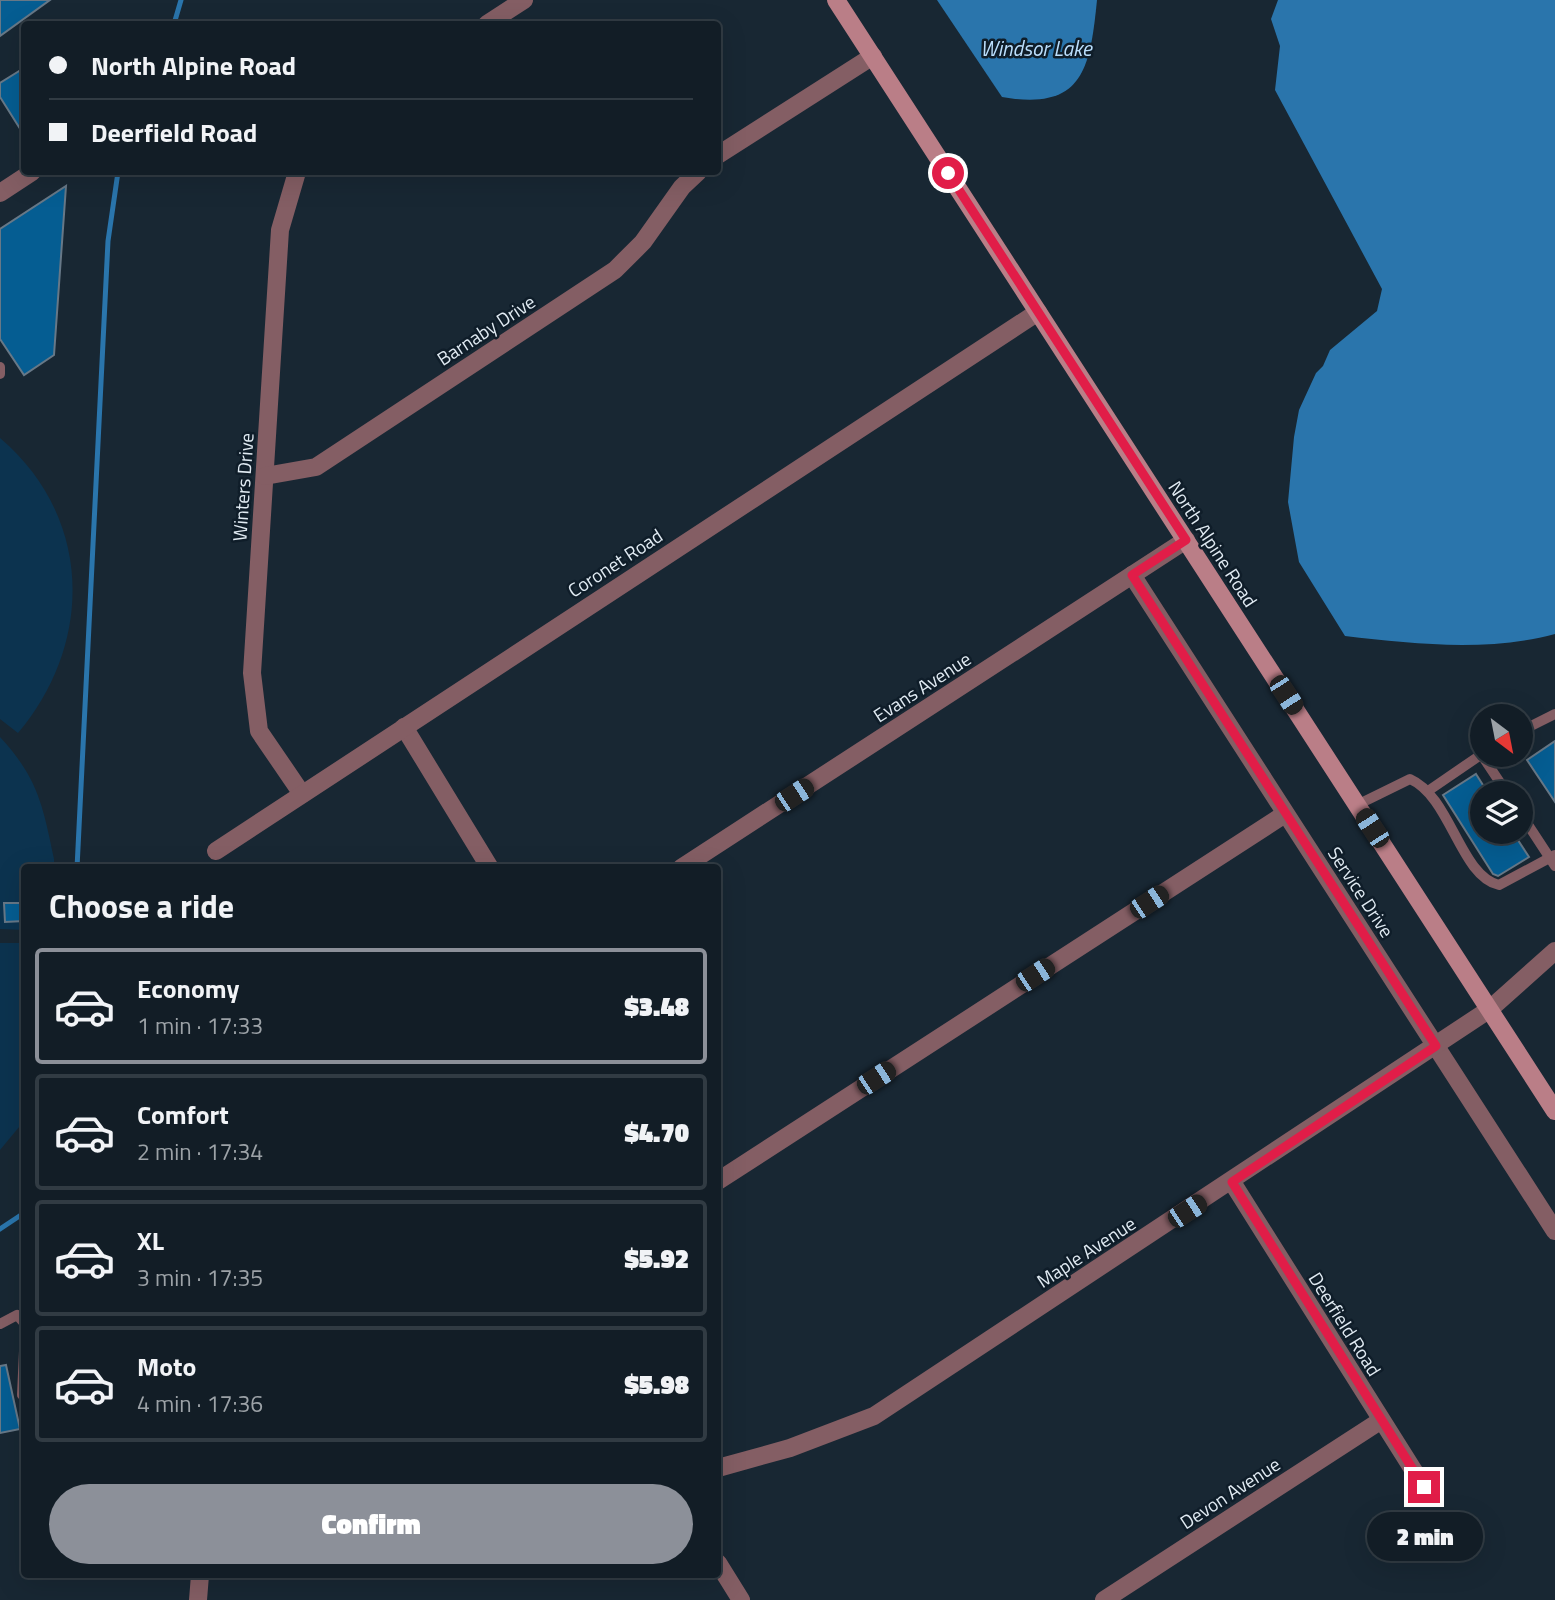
<!DOCTYPE html>
<html lang="en">
<head>
<meta charset="utf-8">
<style>
  :root { --surface:#121d26; --page:#1b262e; --text:#f1f3f6; --muted:#9ca2a7; --line:#313b43; --accent:#8c9099 }
  body { margin:0; font-family:"Titillium Web",sans-serif; background:var(--page); color:var(--text); height:100vh; display:flex; flex-direction:column; font-size:26px; white-space:nowrap }
  * { box-sizing:border-box; margin:0 }
  p { font-size:23px; color:var(--muted) }
  .icon { flex:none; width:38px; height:38px; fill:none; stroke:currentColor; stroke-width:2; stroke-linecap:round; stroke-linejoin:round }
  .map { position:relative; flex:1; overflow:hidden }
  .side { position:absolute; left:21px; top:864px; width:700px; height:714px; display:flex; flex-direction:column; background:var(--surface); border-radius:7px; box-shadow:0 7px 28px #0002,0 0 0 2px var(--line) }
  .side>* { flex:none }
  .top-card { position:absolute; left:21px; top:21px; width:700px; height:154px; border-radius:7px; box-shadow:0 7px 28px #0002,0 0 0 2px var(--line); display:grid; align-content:center; height:154px; padding:0 28px; background:var(--surface) }
  .needle { width:46px; rotate:148deg }
  .buttons { position:absolute; left:1470px; top:704px; display:grid; gap:14px }
  .buttons a { display:grid; place-items:center; width:63px; height:63px; border-radius:50%; background:var(--surface); box-shadow:0 7px 28px #0002,0 0 0 2px var(--line); font-size:35px }
  .end { position:absolute; width:32px; height:32px; margin:-16px; border:9px solid #e11d48; background:#fff; box-shadow:0 0 0 4px #fff }
  .from { border-radius:50% }
  .bubble { position:absolute; height:49px; border-radius:24px; background:var(--surface); box-shadow:0 7px 28px #0002,0 0 0 2px var(--line); font-size:23px; font-weight:800; line-height:49px; text-align:center }
  .car { position:absolute; width:21px; height:42px; margin:-21px -10px; border-radius:9px; box-shadow:0 0 5px 2px #0007; background:linear-gradient(#222 24%,#8ab4d8 0 40%,#222 0 76%,#8ab4d8 0 86%,#222 0) }
  .top-card b { display:flex; align-items:center; gap:24px; height:66px; font-size:26px }
  .top-card b+b { border-top:2px solid var(--line) }
  .top-card i { width:18px; height:18px; background:var(--text) }
  ul { padding:0; list-style:none }
  li { display:flex; align-items:center; gap:21px; height:116px; margin:0 14px 10px; padding:0 14px; border:4px solid var(--line); border-radius:7px }
  li div { flex:1 }
  li b { display:block; font-size:26px }
  li em { font-style:normal; font-weight:800 }
  li.on { border-color:var(--accent) }
  li>.icon { width:63px; height:63px; stroke-width:1.5 }
  h2 { padding:0 28px; font-size:32px; line-height:84px }
  .cta { display:flex; gap:14px; margin-top:auto; padding:14px 28px }
  .cta a { flex:1; height:80px; border-radius:42px; background:var(--accent); color:#fff; font-size:28px; font-weight:800; line-height:80px; text-align:center }
  .map>svg:first-child { display:block }
</style>
</head>
<body>
<div class="map">
<svg width="1555" height="1600" viewBox="0 0 1555 1600">
  <rect width="100%" height="100%" fill="#182733"/>
  <g fill="#0c334f">
    <path d="M0 438C93 517 94 643 18 733L0 719Z"/>
    <path d="M0 737C38 778 43 806 54 859V868H24V930L0 929Z"/>
    <polygon points="0,943 24,943 24,1121 0,1150"/>
  </g>
  <g fill="#2a75ac">
    <path d="M937 0H1097C1090 69 1083 111 1002 97Z"/>
    <path d="M1278 0H1555V634C1487 652 1414 644 1345 636L1299 562 1288 502 1294 437 1299 410 1316 373 1323 366 1330 350 1377 311 1382 289 1275 90 1280 46 1271 19Z"/>
  </g>
  <g fill="none" stroke-linecap="round" stroke-linejoin="round">
    <g stroke="#2a75ac" stroke-width="5">
      <polyline points="174,24 181,0"/>
      <polyline points="77,868 108,241 118,172"/>
      <polyline points="0,1229 24,1213"/>
    </g>
  </g>
  <g fill="#055d92" stroke="#677887" stroke-width="2">
    <polygon points="0,0 50,0 0,36"/>
    <polygon points="24,68 24,135 0,97 0,83"/>
    <polygon points="66,186 54,355 24,375 0,339 0,229"/>
    <polygon points="1555,741 1555,802 1527,760"/>
    <polygon points="1476,774 1488,793 1482,793 1482,831 1512,831 1529,857 1498,876 1493,874 1443,795"/>
    <polygon points="4,903 24,903 24,921 5,922"/>
    <polygon points="6,1365 20,1429 0,1433 0,1366"/>
  </g>
  <g fill="none" stroke-linecap="round" stroke-linejoin="round">
    <g stroke="#845e64" stroke-width="10">
      <polyline points="0,367 0,374"/>
      <polyline points="1521,731 1555,714"/>
      <polyline points="1481,754 1507,793"/>
      <polyline points="1428,791 1482,754"/>
      <path d="M1357 805 1410 779C1451 797 1460 876 1499 885L1555 855"/>
      <polyline points="1521,814 1555,866"/>
      <polyline points="0,1324 17,1315 24,1323"/>
      <polyline points="22,1395 24,1351"/>
    </g>
    <g stroke="#845e64" stroke-width="18">
      <polyline points="487,24 524,0"/>
      <polyline points="718,155 873,56"/>
      <polyline points="297,172 280,230 252,673 259,731 302,794"/>
      <polyline points="0,193 32,172"/>
      <polyline points="265,476 316,467 615,270 643,242 682,187 698,172"/>
      <polyline points="1132,575 1555,1231"/>
      <polyline points="404,727 490,868"/>
      <polyline points="216,851 1038,312"/>
      <polyline points="681,868 1186,540"/>
      <polyline points="718,1181 1285,814"/>
      <polyline points="1232,1182 1424,1487"/>
      <polyline points="718,1468 790,1448 874,1416 1490,1009 1555,951"/>
      <polyline points="718,1563 741,1600"/>
      <polyline points="198,1600 200,1575"/>
      <polyline points="1104,1600 1380,1421"/>
    </g>
    <polyline stroke="#ba7e87" stroke-width="18" points="836,0 1555,1111"/>
  </g>
  <g fill="none" stroke-linecap="round" stroke-linejoin="round">
    <polyline stroke="#e11d48" stroke-width="9" points="948,173 1186,540 1132,575 1436,1046 1232,1182 1424,1487"/>
  </g>
  <g text-anchor="middle" stroke-width="5" stroke-linejoin="round" paint-order="stroke">
    <g font-size="19" fill="#e1ebf3" stroke="#0f1d29">
      <text transform="translate(486 330) rotate(-33)" y="7">Barnaby Drive</text>
      <text transform="translate(243 487) rotate(-86)" y="7">Winters Drive</text>
      <text transform="translate(1213 544) rotate(57)" y="7">North Alpine Road</text>
      <text transform="translate(615 563) rotate(-33)" y="7">Coronet Road</text>
      <text transform="translate(922 687) rotate(-33)" y="7">Evans Avenue</text>
      <text transform="translate(1361 892) rotate(57)" y="7">Service Drive</text>
      <text transform="translate(1086 1252) rotate(-33)" y="7">Maple Avenue</text>
      <text transform="translate(1345 1324) rotate(58)" y="7">Deerfield Road</text>
      <text transform="translate(1230 1493) rotate(-33)" y="7">Devon Avenue</text>
    </g>
    <g font-size="21" font-style="italic" fill="#bbdffd" stroke="#0f1d29">
      <text x="1036" y="56">Windsor Lake</text>
    </g>
  </g>
</svg>
<div class="buttons">
<a><svg class="needle" viewBox="-14 -14 28 28"><path d="M0-13l5 13h-10z" fill="#e53935"/><path d="M0 13l5-13h-10z" fill="#9ca2a7"/></svg></a>
<a><svg class="icon" aria-label="layers" viewBox="0 0 24 24"><path d="M12 4l9 5-9 5-9-5zM3 14l9 5 9-5"/></svg></a>
</div>
<i class="end from" style="left:948px;top:173px"></i>
<i class="end" style="left:1424px;top:1487px"></i>
<div class="bubble" style="left:1367px;top:1512px;width:116px">2 min</div>
<i class="car" style="left:1286px;top:695px;rotate:147deg"></i>
<i class="car" style="left:794px;top:795px;rotate:57deg"></i>
<i class="car" style="left:1372px;top:828px;rotate:327deg"></i>
<i class="car" style="left:1149px;top:902px;rotate:57deg"></i>
<i class="car" style="left:1035px;top:975px;rotate:57deg"></i>
<i class="car" style="left:876px;top:1078px;rotate:57deg"></i>
<i class="car" style="left:1187px;top:1211px;rotate:57deg"></i>
<div class="top-card">
<b><i class="from"></i>North Alpine Road</b>
<b><i></i>Deerfield Road</b>
</div>
<section class="side">
<h2>Choose a ride</h2>
<ul>
<li class="on"><svg class="icon" aria-label="car" viewBox="0 0 24 24"><path d="M5 17H2v-5l4-1 3-4h7l3 4 3 1v5h-3M9 17h6M6 11h13"/><circle cx="7" cy="17" r="2"/><circle cx="17" cy="17" r="2"/></svg><div><b>Economy</b><p>1 min · 17:33</p></div><em>$3.48</em></li>
<li><svg class="icon" aria-label="car" viewBox="0 0 24 24"><path d="M5 17H2v-5l4-1 3-4h7l3 4 3 1v5h-3M9 17h6M6 11h13"/><circle cx="7" cy="17" r="2"/><circle cx="17" cy="17" r="2"/></svg><div><b>Comfort</b><p>2 min · 17:34</p></div><em>$4.70</em></li>
<li><svg class="icon" aria-label="car" viewBox="0 0 24 24"><path d="M5 17H2v-5l4-1 3-4h7l3 4 3 1v5h-3M9 17h6M6 11h13"/><circle cx="7" cy="17" r="2"/><circle cx="17" cy="17" r="2"/></svg><div><b>XL</b><p>3 min · 17:35</p></div><em>$5.92</em></li>
<li><svg class="icon" aria-label="car" viewBox="0 0 24 24"><path d="M5 17H2v-5l4-1 3-4h7l3 4 3 1v5h-3M9 17h6M6 11h13"/><circle cx="7" cy="17" r="2"/><circle cx="17" cy="17" r="2"/></svg><div><b>Moto</b><p>4 min · 17:36</p></div><em>$5.98</em></li>
</ul>
<div class="cta"><a>Confirm</a></div>
</section>
</div>
</body>
</html>
